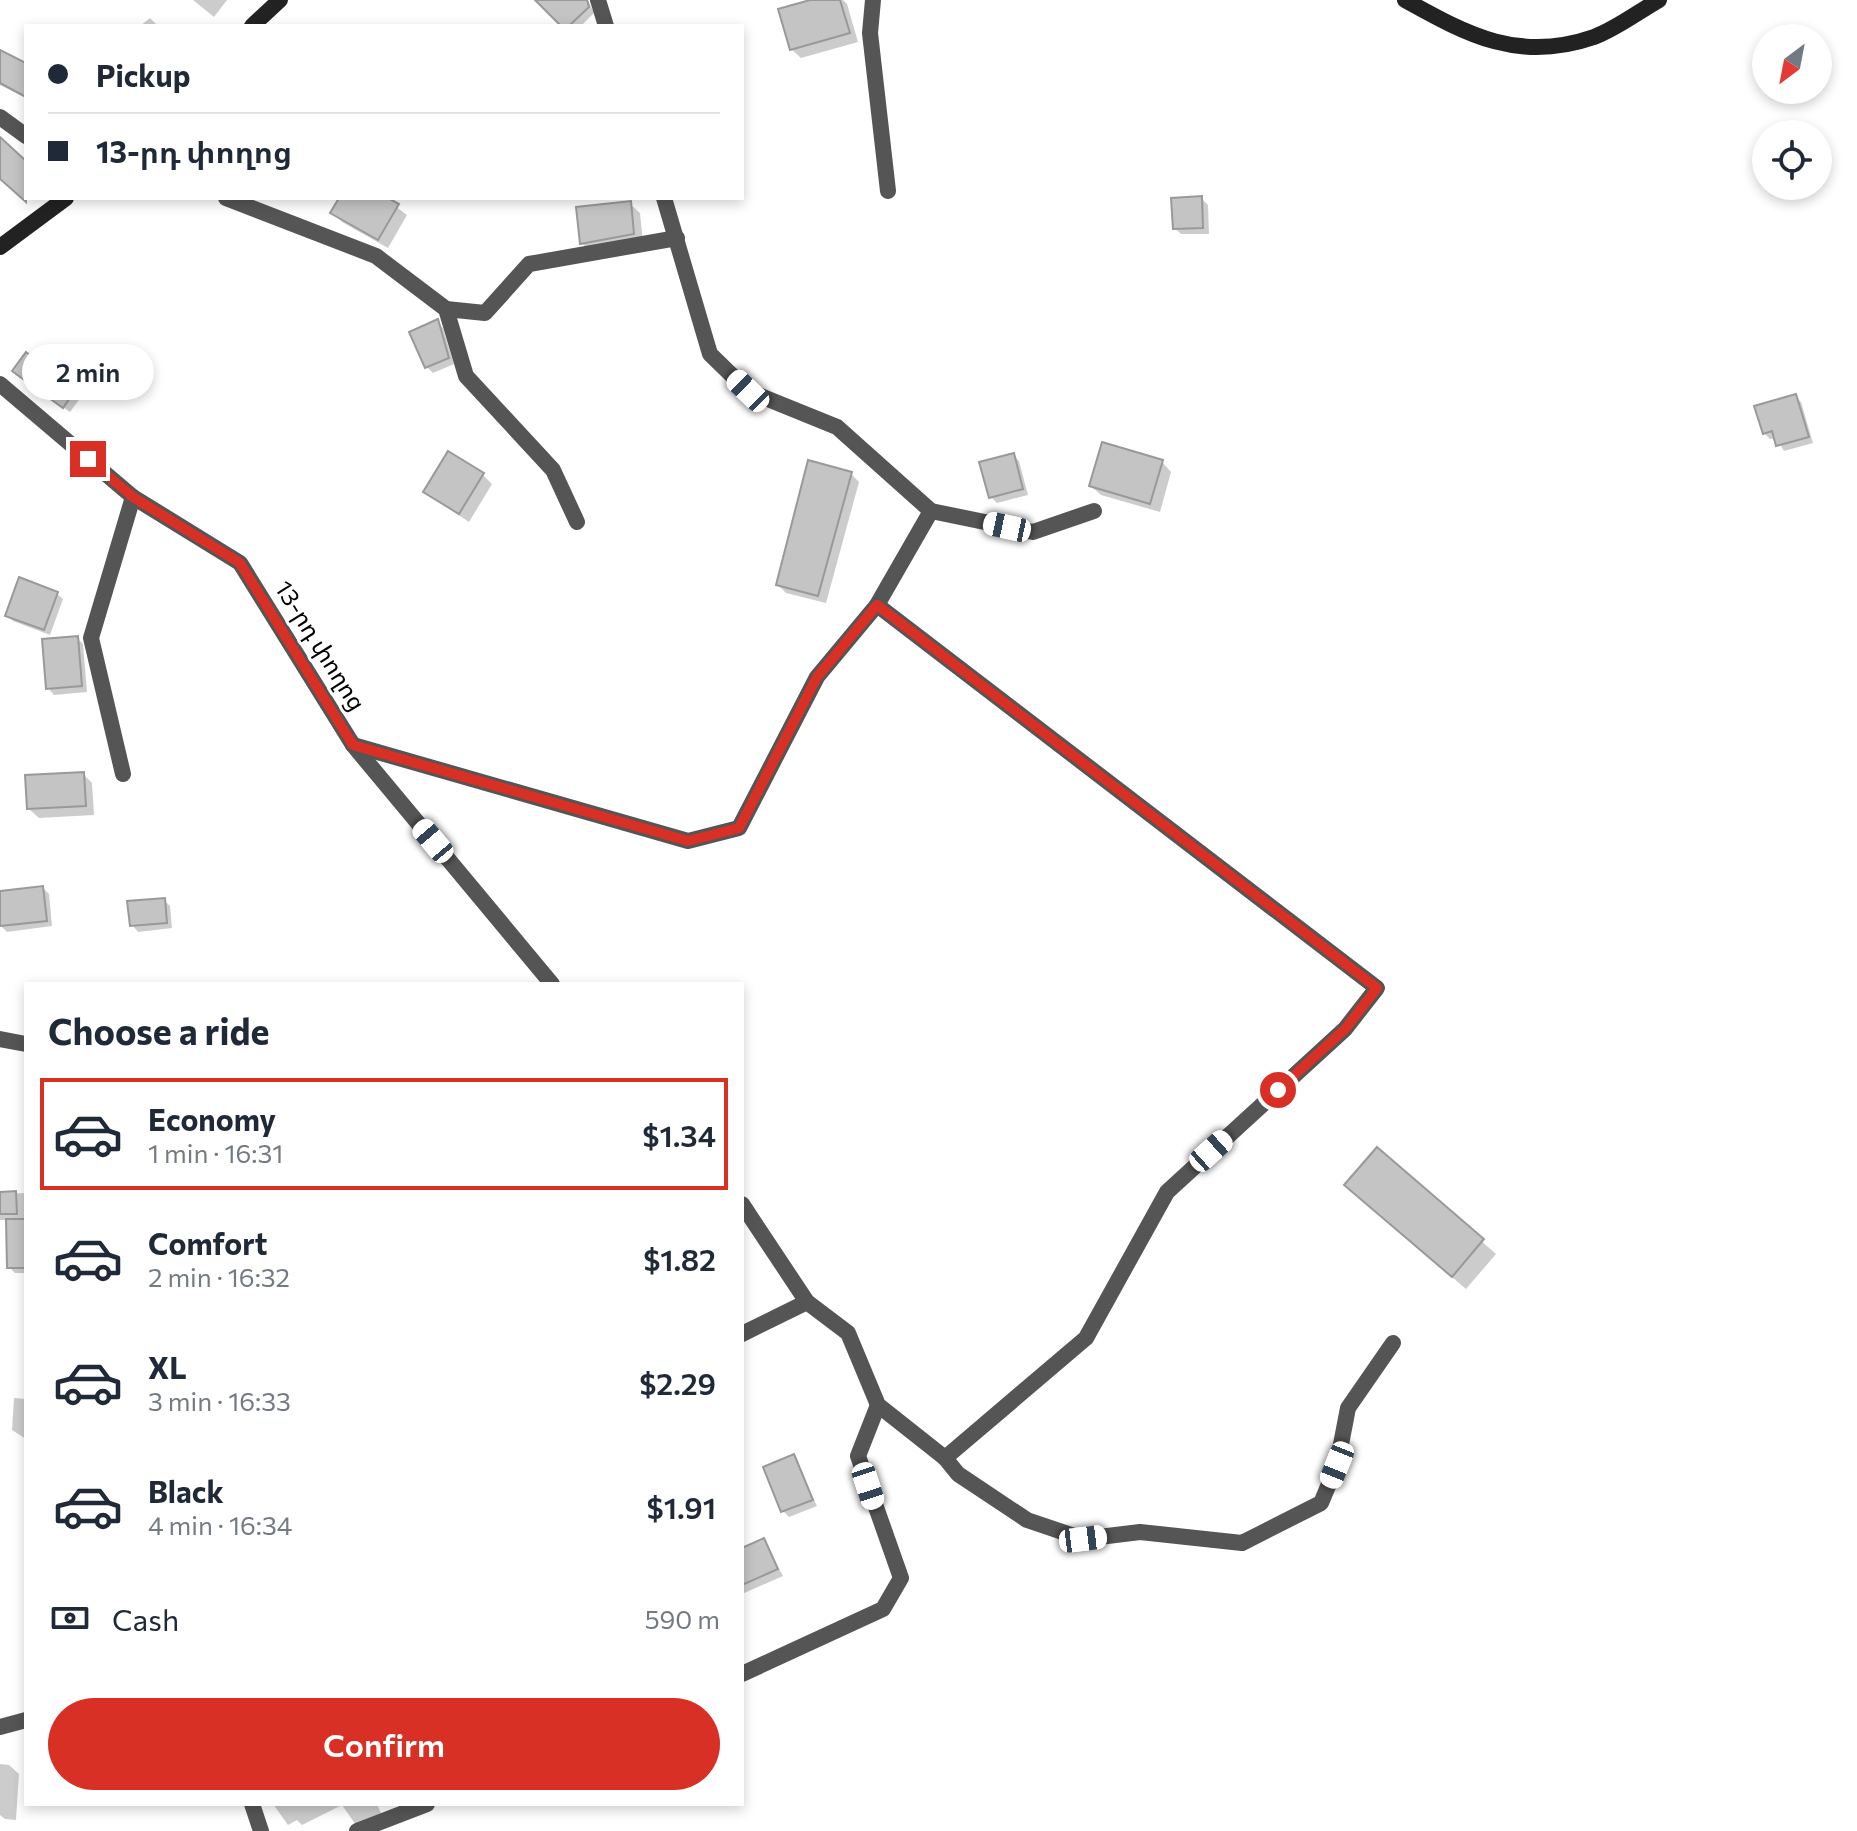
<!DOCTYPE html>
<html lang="en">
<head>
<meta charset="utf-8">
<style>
  :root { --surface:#fff; --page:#f2f2f3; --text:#1f2937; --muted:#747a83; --line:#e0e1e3; --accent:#d93025 }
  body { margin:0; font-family:Commissioner,"Noto Sans Armenian",sans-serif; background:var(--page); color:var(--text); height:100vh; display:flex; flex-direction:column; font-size:30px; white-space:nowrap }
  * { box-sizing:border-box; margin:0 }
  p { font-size:26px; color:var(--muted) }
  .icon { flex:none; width:44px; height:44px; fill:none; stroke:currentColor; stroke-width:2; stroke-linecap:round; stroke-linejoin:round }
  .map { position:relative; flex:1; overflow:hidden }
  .drawer { position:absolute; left:24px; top:982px; width:720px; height:824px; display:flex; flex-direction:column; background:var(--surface); border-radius:0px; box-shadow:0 4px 12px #0003 }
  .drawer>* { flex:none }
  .top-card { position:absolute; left:24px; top:24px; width:720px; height:176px; border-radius:0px; box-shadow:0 4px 12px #0003; display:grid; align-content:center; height:176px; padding:0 24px; background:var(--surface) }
  .needle { width:52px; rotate:212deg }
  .tools { position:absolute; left:1752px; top:24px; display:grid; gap:16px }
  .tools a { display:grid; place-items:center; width:80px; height:80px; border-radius:50%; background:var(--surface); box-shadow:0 4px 12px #0003; font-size:40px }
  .end { position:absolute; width:36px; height:36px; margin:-18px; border:10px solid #d93025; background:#fff; box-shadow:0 0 0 4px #fff }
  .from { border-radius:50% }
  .bubble { position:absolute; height:56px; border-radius:28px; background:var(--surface); box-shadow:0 4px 12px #0003; font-size:26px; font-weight:600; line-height:56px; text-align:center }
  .car { position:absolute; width:24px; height:48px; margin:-24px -12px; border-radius:10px; box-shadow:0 0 6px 2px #0007; background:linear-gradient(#fff 24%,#345 0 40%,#fff 0 76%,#345 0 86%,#fff 0) }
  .top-card b { display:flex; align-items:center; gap:28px; height:76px; font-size:30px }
  .top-card b+b { border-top:2px solid var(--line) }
  .top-card i { width:20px; height:20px; background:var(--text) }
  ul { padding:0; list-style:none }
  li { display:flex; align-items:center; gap:24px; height:112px; margin:0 16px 12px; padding:0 8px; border:4px solid transparent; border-radius:0px }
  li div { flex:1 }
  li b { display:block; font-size:30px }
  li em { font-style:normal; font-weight:600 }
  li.active { border-color:var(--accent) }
  li>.icon { width:72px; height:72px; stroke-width:1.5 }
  h2 { padding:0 24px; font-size:36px; line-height:96px }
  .pay { display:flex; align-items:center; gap:20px; height:88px; padding:0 24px; font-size:30px }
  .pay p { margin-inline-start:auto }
  .cta { display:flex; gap:16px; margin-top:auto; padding:16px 24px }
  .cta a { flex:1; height:92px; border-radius:48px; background:var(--accent); color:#fff; font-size:32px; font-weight:600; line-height:92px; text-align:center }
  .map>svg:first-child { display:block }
</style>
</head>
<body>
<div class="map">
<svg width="1857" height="1831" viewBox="0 0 1857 1831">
  <rect width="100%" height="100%" fill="#fff"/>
  <g fill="#0003">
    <polygon points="193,0 227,0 214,17"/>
    <polygon points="546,0 588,0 594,13 581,26 563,26"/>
    <polygon points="817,0 843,0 847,4 858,42 801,58 791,49"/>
    <polygon points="150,18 158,26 140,26"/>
    <polygon points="0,52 26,65 26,98 0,85"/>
    <polygon points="341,198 384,198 407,215 388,248 342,222 333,213"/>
    <polygon points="1202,199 1208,205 1209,234 1181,234 1175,228"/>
    <polygon points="630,204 640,213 643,243 591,253 582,243"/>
    <polygon points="437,322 443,328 454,364 433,373 427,367"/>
    <polygon points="26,355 81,397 70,412 21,377"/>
    <polygon points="1795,396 1801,402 1813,443 1784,451 1776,438 1770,439 1764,433"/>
    <polygon points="1013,455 1019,461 1028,495 997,503 991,497"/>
    <polygon points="1162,462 1171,472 1160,512 1101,495 1091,486"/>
    <polygon points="851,474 859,482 826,603 786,593 778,585"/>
    <polygon points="483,475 492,484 469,522 425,492"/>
    <polygon points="57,594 63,599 50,635 13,621 7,615"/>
    <polygon points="77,638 83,644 87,692 54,695 48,688"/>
    <polygon points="83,774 92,783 94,815 39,818 29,809"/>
    <polygon points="43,888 49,894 52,926 7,932 1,926 0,893"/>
    <polygon points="164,900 170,906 172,928 138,932 132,925"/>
    <polygon points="1377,1150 1496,1254 1466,1289 1360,1198"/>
    <polygon points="26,1193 26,1273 15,1273 9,1267 8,1220 0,1220 0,1194"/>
    <polygon points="14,1398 26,1399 26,1439 12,1430"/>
    <polygon points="793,1457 817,1506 789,1517 783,1511"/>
    <polygon points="764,1541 783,1576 742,1594 742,1551"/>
    <polygon points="0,1751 0,1764 9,1765 19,1774 16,1820 5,1819 0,1815"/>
    <polygon points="273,1804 377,1804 381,1813 356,1825 342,1805 302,1825 297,1820 288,1825"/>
  </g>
  <g fill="#c4c4c4" stroke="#999" stroke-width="2">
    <polygon points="535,0 587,0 589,7 569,26 561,26"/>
    <polygon points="810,0 840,0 850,33 790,50 778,9"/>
    <polygon points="0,50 26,63 26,97 0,83"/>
    <polygon points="0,137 26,161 26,202 0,179"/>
    <polygon points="1202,196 1203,228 1173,229 1171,198"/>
    <polygon points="339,198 388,198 399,204 378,240 330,213"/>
    <polygon points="631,201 634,234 580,244 576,207"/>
    <polygon points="438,319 449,358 425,368 409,332"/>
    <polygon points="26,352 76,389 63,408 12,371"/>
    <polygon points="1796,394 1809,437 1776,446 1772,431 1763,434 1754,406"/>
    <polygon points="1102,442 1163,460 1150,504 1089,486"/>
    <polygon points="448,451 484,473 459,514 423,492"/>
    <polygon points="1014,453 1023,489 989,498 979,462"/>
    <polygon points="808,460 852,472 818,596 776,585"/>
    <polygon points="19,577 58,592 44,630 5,616"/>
    <polygon points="78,636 82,686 46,689 42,639"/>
    <polygon points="84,772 86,806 27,809 25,775"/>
    <polygon points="43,886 47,921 0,926 0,891"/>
    <polygon points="165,898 167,923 130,926 127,901"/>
    <polygon points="1377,1147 1484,1239 1452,1277 1344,1185"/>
    <polygon points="16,1191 17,1214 0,1214 0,1192"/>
    <polygon points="6,1219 26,1219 26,1268 7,1268"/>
    <polygon points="794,1454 813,1500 781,1512 763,1467"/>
    <polygon points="764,1538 778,1569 742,1585 742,1548"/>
  </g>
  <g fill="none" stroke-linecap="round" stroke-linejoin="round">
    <g stroke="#555" stroke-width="16">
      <polyline points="598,0 606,26"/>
      <polyline points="873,0 870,33 888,191"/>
      <polyline points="0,117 26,136"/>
      <polyline points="226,198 376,256 446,309 466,376 553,470 577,522"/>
      <polyline points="664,198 710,354 748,391 837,427 931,511 1033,532 1094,511"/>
      <polyline points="446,309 485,313 529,264 677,238"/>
      <polyline points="0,384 133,497 240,563 353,745 552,984"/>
      <polyline points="877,605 1377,988 1345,1029 1167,1192 1086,1338 945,1458"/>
      <polyline points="353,745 688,841 739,828 817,677 877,605 931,511"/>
      <polyline points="123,774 91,638 133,497"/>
      <polyline points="0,1039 26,1044"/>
      <polyline points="742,1204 807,1302 848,1333 878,1405 945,1458 958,1474 1027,1520 1083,1539 1140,1532 1242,1543 1321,1503 1337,1465 1348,1408 1393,1343"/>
      <polyline points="742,1334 807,1302"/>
      <polyline points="742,1674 883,1609 901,1578 858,1456 878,1405"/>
      <polyline points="0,1727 26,1720"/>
      <polyline points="252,1804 261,1831"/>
      <polyline points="357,1831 427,1804"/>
    </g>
    <g stroke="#222" stroke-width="16">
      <path d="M1405 0C1468 35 1519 63 1594 37 1616 29 1638 12 1659 0"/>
      <polyline points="252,26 280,0"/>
      <polyline points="0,247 66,198"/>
    </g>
  </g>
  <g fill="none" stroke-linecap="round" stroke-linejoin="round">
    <polyline stroke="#d93025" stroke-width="10" points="88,459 133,497 240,563 353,745 688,841 739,828 817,677 877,605 1377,988 1345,1029 1278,1090"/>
  </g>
  <g text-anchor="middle" stroke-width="6" stroke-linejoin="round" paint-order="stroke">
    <g font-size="24" fill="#000" stroke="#fff">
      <text transform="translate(320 646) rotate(58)" y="8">13-րդ փողոց</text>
    </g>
  </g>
</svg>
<div class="tools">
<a><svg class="needle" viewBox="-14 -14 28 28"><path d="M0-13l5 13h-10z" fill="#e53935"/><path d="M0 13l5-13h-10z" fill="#747a83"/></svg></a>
<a><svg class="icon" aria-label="locate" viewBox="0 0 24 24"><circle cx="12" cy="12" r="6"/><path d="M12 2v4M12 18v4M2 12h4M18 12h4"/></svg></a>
</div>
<i class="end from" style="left:1278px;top:1090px"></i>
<i class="end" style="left:88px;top:459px"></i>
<div class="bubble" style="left:22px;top:344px;width:132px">2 min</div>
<i class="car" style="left:748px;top:391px;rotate:314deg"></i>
<i class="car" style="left:1007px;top:527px;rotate:282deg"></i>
<i class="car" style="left:433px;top:841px;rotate:320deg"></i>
<i class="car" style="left:1211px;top:1151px;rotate:48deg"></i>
<i class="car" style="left:1337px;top:1465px;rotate:202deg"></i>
<i class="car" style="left:868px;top:1486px;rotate:162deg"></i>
<i class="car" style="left:1083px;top:1539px;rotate:83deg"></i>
<div class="top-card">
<b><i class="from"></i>Pickup</b>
<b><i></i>13-րդ փողոց</b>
</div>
<section class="drawer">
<h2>Choose a ride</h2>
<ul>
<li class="active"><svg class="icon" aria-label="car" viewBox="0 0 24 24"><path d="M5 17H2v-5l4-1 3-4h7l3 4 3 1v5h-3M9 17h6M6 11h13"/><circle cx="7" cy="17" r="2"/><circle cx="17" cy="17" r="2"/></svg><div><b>Economy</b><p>1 min · 16:31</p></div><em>$1.34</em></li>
<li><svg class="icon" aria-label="car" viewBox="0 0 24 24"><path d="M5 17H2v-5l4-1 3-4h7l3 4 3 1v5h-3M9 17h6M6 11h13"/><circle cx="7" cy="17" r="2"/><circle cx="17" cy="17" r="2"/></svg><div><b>Comfort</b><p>2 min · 16:32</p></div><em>$1.82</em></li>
<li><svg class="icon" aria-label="car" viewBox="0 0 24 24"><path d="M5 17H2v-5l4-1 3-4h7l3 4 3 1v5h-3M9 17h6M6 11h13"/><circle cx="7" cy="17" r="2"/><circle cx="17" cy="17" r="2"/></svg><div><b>XL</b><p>3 min · 16:33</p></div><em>$2.29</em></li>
<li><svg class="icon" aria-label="car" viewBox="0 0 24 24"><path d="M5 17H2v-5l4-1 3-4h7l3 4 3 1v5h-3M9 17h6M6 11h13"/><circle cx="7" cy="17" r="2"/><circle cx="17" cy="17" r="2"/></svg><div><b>Black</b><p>4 min · 16:34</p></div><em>$1.91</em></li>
</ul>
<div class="pay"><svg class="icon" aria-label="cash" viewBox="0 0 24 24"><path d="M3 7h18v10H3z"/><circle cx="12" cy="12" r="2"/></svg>Cash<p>590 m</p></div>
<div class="cta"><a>Confirm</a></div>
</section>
</div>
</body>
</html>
